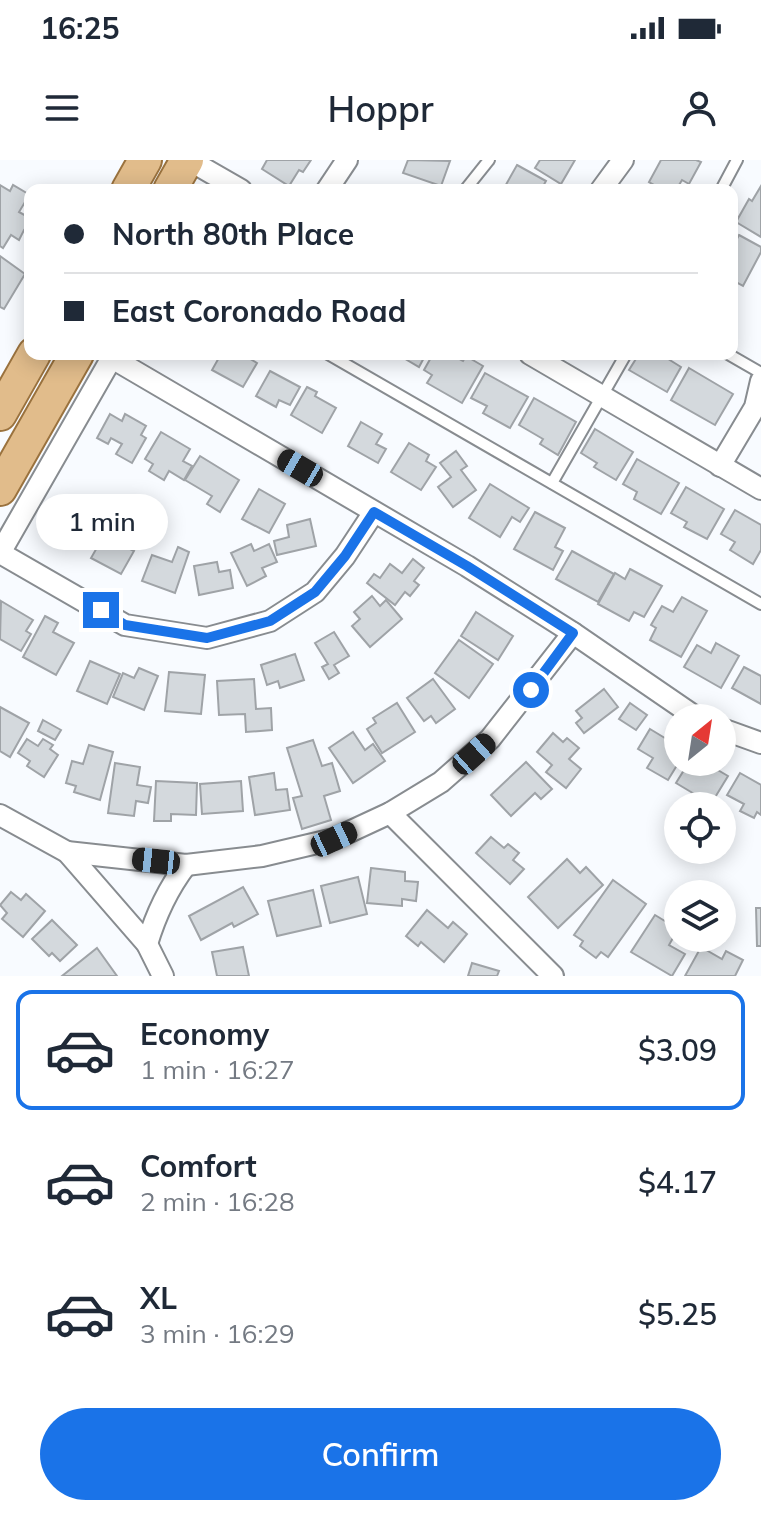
<!DOCTYPE html>
<html lang="en">
<head>
<meta charset="utf-8">
<style>
  :root { --surface:#fff; --page:#f6f6f7; --text:#1f2937; --muted:#747a83; --line:#e0e1e3; --accent:#1a73e8 }
  body { margin:0; font-family:Mulish,sans-serif; background:var(--page); color:var(--text); height:100vh; display:flex; flex-direction:column; font-size:30px; white-space:nowrap }
  * { box-sizing:border-box; margin:0 }
  p { font-size:26px; color:var(--muted) }
  .icon { flex:none; width:44px; height:44px; fill:none; stroke:currentColor; stroke-width:2; stroke-linecap:round; stroke-linejoin:round }
  .map { position:relative; height:816px; overflow:hidden }
  .side { display:flex; flex-direction:column; background:var(--surface); flex:1 }
  .side>* { flex:none }
  .banner { position:absolute; left:24px; top:24px; width:714px; height:176px; border-radius:16px; box-shadow:0 4px 20px #0003; display:grid; align-content:center; height:176px; padding:0 40px; background:var(--surface) }
  .needle { width:52px; rotate:30deg }
  .controls { position:absolute; left:664px; top:544px; display:grid; gap:16px }
  .controls a { display:grid; place-items:center; width:72px; height:72px; border-radius:50%; background:var(--surface); box-shadow:0 4px 20px #0003; font-size:40px }
  .end { position:absolute; width:36px; height:36px; margin:-18px; border:10px solid #1a73e8; background:#fff; box-shadow:0 0 0 4px #fff }
  .from { border-radius:50% }
  .bubble { position:absolute; height:56px; border-radius:28px; background:var(--surface); box-shadow:0 4px 20px #0003; font-size:26px; font-weight:600; line-height:56px; text-align:center }
  .car { position:absolute; width:24px; height:48px; margin:-24px -12px; border-radius:10px; box-shadow:0 0 6px 2px #0007; background:linear-gradient(#222 24%,#8ab4d8 0 40%,#222 0 76%,#8ab4d8 0 86%,#222 0) }
  .banner b { display:flex; align-items:center; gap:28px; height:76px; font-size:30px }
  .banner b+b { border-top:2px solid var(--line) }
  .banner i { width:20px; height:20px; background:var(--text) }
  ul { padding:14px 0 0; list-style:none }
  li { display:flex; align-items:center; gap:24px; height:120px; margin:0 16px 12px; padding:0 24px; border:4px solid transparent; border-radius:16px }
  li div { flex:1 }
  li b { display:block; font-size:30px }
  li em { font-style:normal; font-weight:600 }
  li.selected { border-color:var(--accent) }
  li>.icon { width:72px; height:72px; stroke-width:1.5 }
  .button { display:flex; gap:16px; margin-top:auto; padding:16px 40px }
  .button a { flex:1; height:92px; border-radius:48px; background:var(--accent); color:#fff; font-size:32px; font-weight:600; line-height:92px; text-align:center }
  .status { display:flex; justify-content:space-between; align-items:center; height:56px; padding:0 40px; background:var(--surface); direction:ltr }
  .status svg { height:22px; fill:currentColor }
  header { display:flex; justify-content:space-between; align-items:center; height:104px; padding:0 40px; background:var(--surface); font-size:36px; font-weight:600 }
  .map>svg:first-child { display:block }
</style>
</head>
<body>
<div class="status"><b>16:25</b><svg viewBox="0 0 49 12"><path d="M0 12V9h3v3zM5 12V6h3v6zM10 12V3h3v9zM15 12V0h3v12zM26 1h20v11H26zM47 4h2v5h-2z"/></svg></div>
<header><svg class="icon" aria-label="menu" viewBox="0 0 24 24"><path d="M4 6h16M4 12h16M4 18h16"/></svg>Hoppr<svg class="icon" aria-label="person" viewBox="0 0 24 24"><circle cx="12" cy="8" r="4"/><path d="M4 21q1-7 8-7t8 7"/></svg></header>
<div class="map">
<svg width="761" height="816" viewBox="0 0 761 816">
  <rect width="100%" height="100%" fill="#f8fbff"/>
  <g fill="#d4d9dd" stroke="#9fa3a7" stroke-width="2">
    <polygon points="267,0 311,0 303,12 299,10 289,26 262,9"/>
    <polygon points="408,0 450,1 441,26 403,13"/>
    <polygon points="540,0 575,0 561,24 535,8"/>
    <polygon points="661,0 696,0 701,2 689,24 682,20 676,30 663,30 649,22"/>
    <polygon points="517,5 546,21 541,30 503,30"/>
    <polygon points="0,25 10,31 13,25 30,35 30,45 25,42 19,52 30,58 30,73 24,70 19,80 11,75 3,88 0,86"/>
    <polygon points="761,26 761,77 736,62 749,39 752,41"/>
    <polygon points="739,75 761,87 761,92 743,126 732,120 732,88"/>
    <polygon points="0,96 25,114 4,149 0,147"/>
    <polygon points="221,194 242,194 257,203 243,227 212,210"/>
    <polygon points="397,194 426,194 419,207"/>
    <polygon points="433,194 450,194 463,201 466,196 483,206 462,243 427,223 432,215 424,210"/>
    <polygon points="639,194 667,194 665,197 681,207 667,232 629,210"/>
    <polygon points="689,208 733,234 715,265 671,240"/>
    <polygon points="270,211 300,227 290,245 279,240 276,247 256,236"/>
    <polygon points="485,213 528,237 510,268 483,253 487,246 471,238"/>
    <polygon points="307,227 317,232 315,236 336,248 322,273 291,255"/>
    <polygon points="534,238 576,262 558,295 540,284 543,279 519,265"/>
    <polygon points="110,254 122,261 125,254 146,266 141,275 146,278 132,303 116,294 122,284 111,278 108,284 97,278"/>
    <polygon points="361,262 382,274 376,284 386,289 378,303 348,286"/>
    <polygon points="595,269 633,292 616,320 594,307 597,303 581,293"/>
    <polygon points="161,272 190,289 183,301 192,306 184,320 169,311 164,320 149,311 153,304 145,299"/>
    <polygon points="409,283 429,295 426,301 436,307 421,330 391,312"/>
    <polygon points="456,291 467,306 461,310 476,330 453,347 438,327 451,317 440,303"/>
    <polygon points="200,296 239,320 220,352 207,344 212,336 185,320"/>
    <polygon points="637,299 679,323 661,354 634,339 637,332 623,324"/>
    <polygon points="490,324 529,348 520,362 512,357 500,377 469,358"/>
    <polygon points="686,327 724,349 707,379 684,367 687,362 671,353"/>
    <polygon points="259,329 285,344 269,373 242,359"/>
    <polygon points="735,350 761,365 761,390 753,404 730,390 735,382 721,374"/>
    <polygon points="535,352 565,368 555,387 563,391 553,410 514,389"/>
    <polygon points="310,359 316,386 277,395 274,381 289,377 287,365"/>
    <polygon points="110,365 127,374 122,385 134,391 121,414 91,398"/>
    <polygon points="251,384 254,391 269,384 277,402 262,408 266,416 247,426 231,393"/>
    <polygon points="178,387 189,392 175,433 142,421 152,395 172,402"/>
    <polygon points="572,391 614,414 598,442 556,419"/>
    <polygon points="413,399 424,408 414,421 419,425 410,436 405,432 395,445 367,423 374,414 380,418 390,404 402,413"/>
    <polygon points="217,402 219,412 230,410 233,428 199,435 194,406"/>
    <polygon points="630,409 662,426 644,457 634,452 629,461 598,444 615,413 625,419"/>
    <polygon points="372,436 380,446 386,440 402,459 370,487 352,466 360,459 354,452"/>
    <polygon points="682,437 707,451 681,497 650,480 656,468 651,465 662,446 673,452"/>
    <polygon points="1,441 33,460 26,471 31,474 21,491 0,479"/>
    <polygon points="476,452 513,476 498,500 461,476"/>
    <polygon points="45,456 58,463 53,472 74,483 56,515 23,497"/>
    <polygon points="334,472 349,496 334,505 339,513 329,519 322,507 328,504 315,483"/>
    <polygon points="459,480 493,504 469,538 435,513"/>
    <polygon points="716,483 739,496 721,528 684,507 697,485 711,493"/>
    <polygon points="295,494 304,520 280,528 278,521 267,525 261,505"/>
    <polygon points="90,501 120,514 107,544 77,531"/>
    <polygon points="744,507 761,516 761,544 732,528"/>
    <polygon points="139,508 158,516 144,550 113,537 123,513 134,518"/>
    <polygon points="169,512 205,515 201,554 165,551"/>
    <polygon points="254,519 256,549 271,548 272,570 246,572 245,554 219,555 217,521"/>
    <polygon points="433,519 455,549 436,563 431,556 424,561 407,538"/>
    <polygon points="604,529 618,547 584,573 576,563 582,558 576,551"/>
    <polygon points="397,543 415,572 382,593 367,569 376,563 373,558"/>
    <polygon points="630,543 647,555 636,570 619,559"/>
    <polygon points="0,547 29,563 10,597 0,591"/>
    <polygon points="43,560 61,570 55,580 38,571"/>
    <polygon points="650,569 678,586 679,602 668,620 647,608 653,598 638,589"/>
    <polygon points="353,572 365,590 373,584 385,601 353,623 329,588"/>
    <polygon points="553,573 563,582 567,578 579,588 569,599 581,609 566,628 546,612 552,605 537,592"/>
    <polygon points="27,579 38,586 43,579 53,585 50,589 58,595 44,617 27,606 30,601 18,593"/>
    <polygon points="313,580 322,606 332,603 340,631 324,636 331,660 302,669 293,638 302,636 287,588"/>
    <polygon points="89,585 113,592 100,640 74,632 76,626 66,623 72,601 83,604"/>
    <polygon points="526,602 552,629 541,639 535,633 511,656 491,635"/>
    <polygon points="689,602 704,602 728,616 711,644 676,623"/>
    <polygon points="115,603 140,607 137,625 151,627 148,643 136,641 134,656 108,653"/>
    <polygon points="274,613 276,630 287,629 290,650 255,655 249,617"/>
    <polygon points="740,613 761,625 761,655 757,652 754,658 740,651 744,644 727,635"/>
    <polygon points="156,621 197,623 196,655 171,654 171,661 154,661"/>
    <polygon points="241,621 243,651 202,654 200,624"/>
    <polygon points="491,677 504,688 508,684 519,693 513,700 524,709 510,724 476,693"/>
    <polygon points="567,699 580,713 586,707 603,725 558,768 528,737"/>
    <polygon points="371,708 405,712 405,721 418,722 416,741 402,739 402,746 367,743"/>
    <polygon points="358,717 367,754 330,763 321,726"/>
    <polygon points="613,720 646,744 608,797 601,792 596,798 580,786 583,781 574,775"/>
    <polygon points="243,727 258,754 234,767 232,763 201,780 189,756"/>
    <polygon points="313,730 321,766 277,776 268,741"/>
    <polygon points="11,732 21,740 26,734 45,751 23,777 2,759 7,753 0,745"/>
    <polygon points="756,748 761,748 761,786 757,786"/>
    <polygon points="427,750 448,768 453,762 467,774 444,802 421,782 418,786 406,776"/>
    <polygon points="655,755 678,769 669,785 685,794 672,816 631,792"/>
    <polygon points="52,760 77,785 60,801 52,793 49,796 32,779"/>
    <polygon points="243,787 249,816 217,816 212,792"/>
    <polygon points="701,787 722,799 726,791 743,800 735,816 685,816"/>
    <polygon points="97,788 117,816 62,816"/>
    <polygon points="472,803 499,811 497,816 468,816"/>
  </g>
  <g fill="none" stroke-linecap="round" stroke-linejoin="round">
    <g stroke="#888c90" stroke-width="14">
      <g id="service">
        <polyline points="465,30 489,0"/>
        <polyline points="721,30 737,0"/>
        <polyline points="328,194 761,444"/>
        <polyline points="728,194 761,213"/>
        <polyline points="552,323 626,194"/>
      </g>
    </g>
    <g stroke="#888c90" stroke-width="24">
      <g id="minor">
        <polyline points="189,0 241,30"/>
        <polyline points="327,30 347,0"/>
        <polyline points="601,30 623,0"/>
        <polyline points="530,194 761,329"/>
        <polyline points="112,198 467,406 573,473 697,558"/>
        <polyline points="720,306 755,247 761,221"/>
        <polyline points="0,393 125,465 207,478 270,461 315,432 345,396 374,352"/>
        <polyline points="0,393 114,194"/>
        <polyline points="722,569 761,583"/>
        <polyline points="390,653 553,816"/>
        <polyline points="0,655 67,692 147,784 163,816"/>
        <polyline points="67,692 186,705 262,696 334,679 390,653 441,622 490,579 573,473"/>
        <path d="M147 784C156 754 167 730 186 705"/>
      </g>
    </g>
    <g stroke="#9a723e" stroke-width="36">
      <g id="primary">
        <polyline points="128,30 145,0"/>
        <polyline points="170,30 187,0"/>
        <polyline points="0,254 34,194"/>
        <polyline points="0,329 77,194"/>
      </g>
    </g>
    <use href="#service" stroke="#fff" stroke-width="10"/>
    <use href="#minor" stroke="#fff" stroke-width="20"/>
    <use href="#primary" stroke="#e1bc8b" stroke-width="32"/>
  </g>
  <g fill="none" stroke-linecap="round" stroke-linejoin="round">
    <polyline stroke="#1a73e8" stroke-width="10" points="101,450 125,465 207,478 270,461 315,432 345,396 374,352 467,406 573,473 531,530"/>
  </g>
</svg>
<div class="controls">
<a><svg class="needle" viewBox="-14 -14 28 28"><path d="M0-13l5 13h-10z" fill="#e53935"/><path d="M0 13l5-13h-10z" fill="#747a83"/></svg></a>
<a><svg class="icon" aria-label="locate" viewBox="0 0 24 24"><circle cx="12" cy="12" r="6"/><path d="M12 2v4M12 18v4M2 12h4M18 12h4"/></svg></a>
<a><svg class="icon" aria-label="layers" viewBox="0 0 24 24"><path d="M12 4l9 5-9 5-9-5zM3 14l9 5 9-5"/></svg></a>
</div>
<i class="end from" style="left:531px;top:530px"></i>
<i class="end" style="left:101px;top:450px"></i>
<div class="bubble" style="left:36px;top:334px;width:132px">1 min</div>
<i class="car" style="left:300px;top:308px;rotate:300deg"></i>
<i class="car" style="left:474px;top:594px;rotate:48deg"></i>
<i class="car" style="left:334px;top:679px;rotate:65deg"></i>
<i class="car" style="left:156px;top:701px;rotate:276deg"></i>
<div class="banner">
<b><i class="from"></i>North 80th Place</b>
<b><i></i>East Coronado Road</b>
</div>
</div>
<section class="side">
<ul>
<li class="selected"><svg class="icon" aria-label="car" viewBox="0 0 24 24"><path d="M5 17H2v-5l4-1 3-4h7l3 4 3 1v5h-3M9 17h6M6 11h13"/><circle cx="7" cy="17" r="2"/><circle cx="17" cy="17" r="2"/></svg><div><b>Economy</b><p>1 min · 16:27</p></div><em>$3.09</em></li>
<li><svg class="icon" aria-label="car" viewBox="0 0 24 24"><path d="M5 17H2v-5l4-1 3-4h7l3 4 3 1v5h-3M9 17h6M6 11h13"/><circle cx="7" cy="17" r="2"/><circle cx="17" cy="17" r="2"/></svg><div><b>Comfort</b><p>2 min · 16:28</p></div><em>$4.17</em></li>
<li><svg class="icon" aria-label="car" viewBox="0 0 24 24"><path d="M5 17H2v-5l4-1 3-4h7l3 4 3 1v5h-3M9 17h6M6 11h13"/><circle cx="7" cy="17" r="2"/><circle cx="17" cy="17" r="2"/></svg><div><b>XL</b><p>3 min · 16:29</p></div><em>$5.25</em></li>
</ul>
<div class="button"><a>Confirm</a></div>
</section>
</body>
</html>
